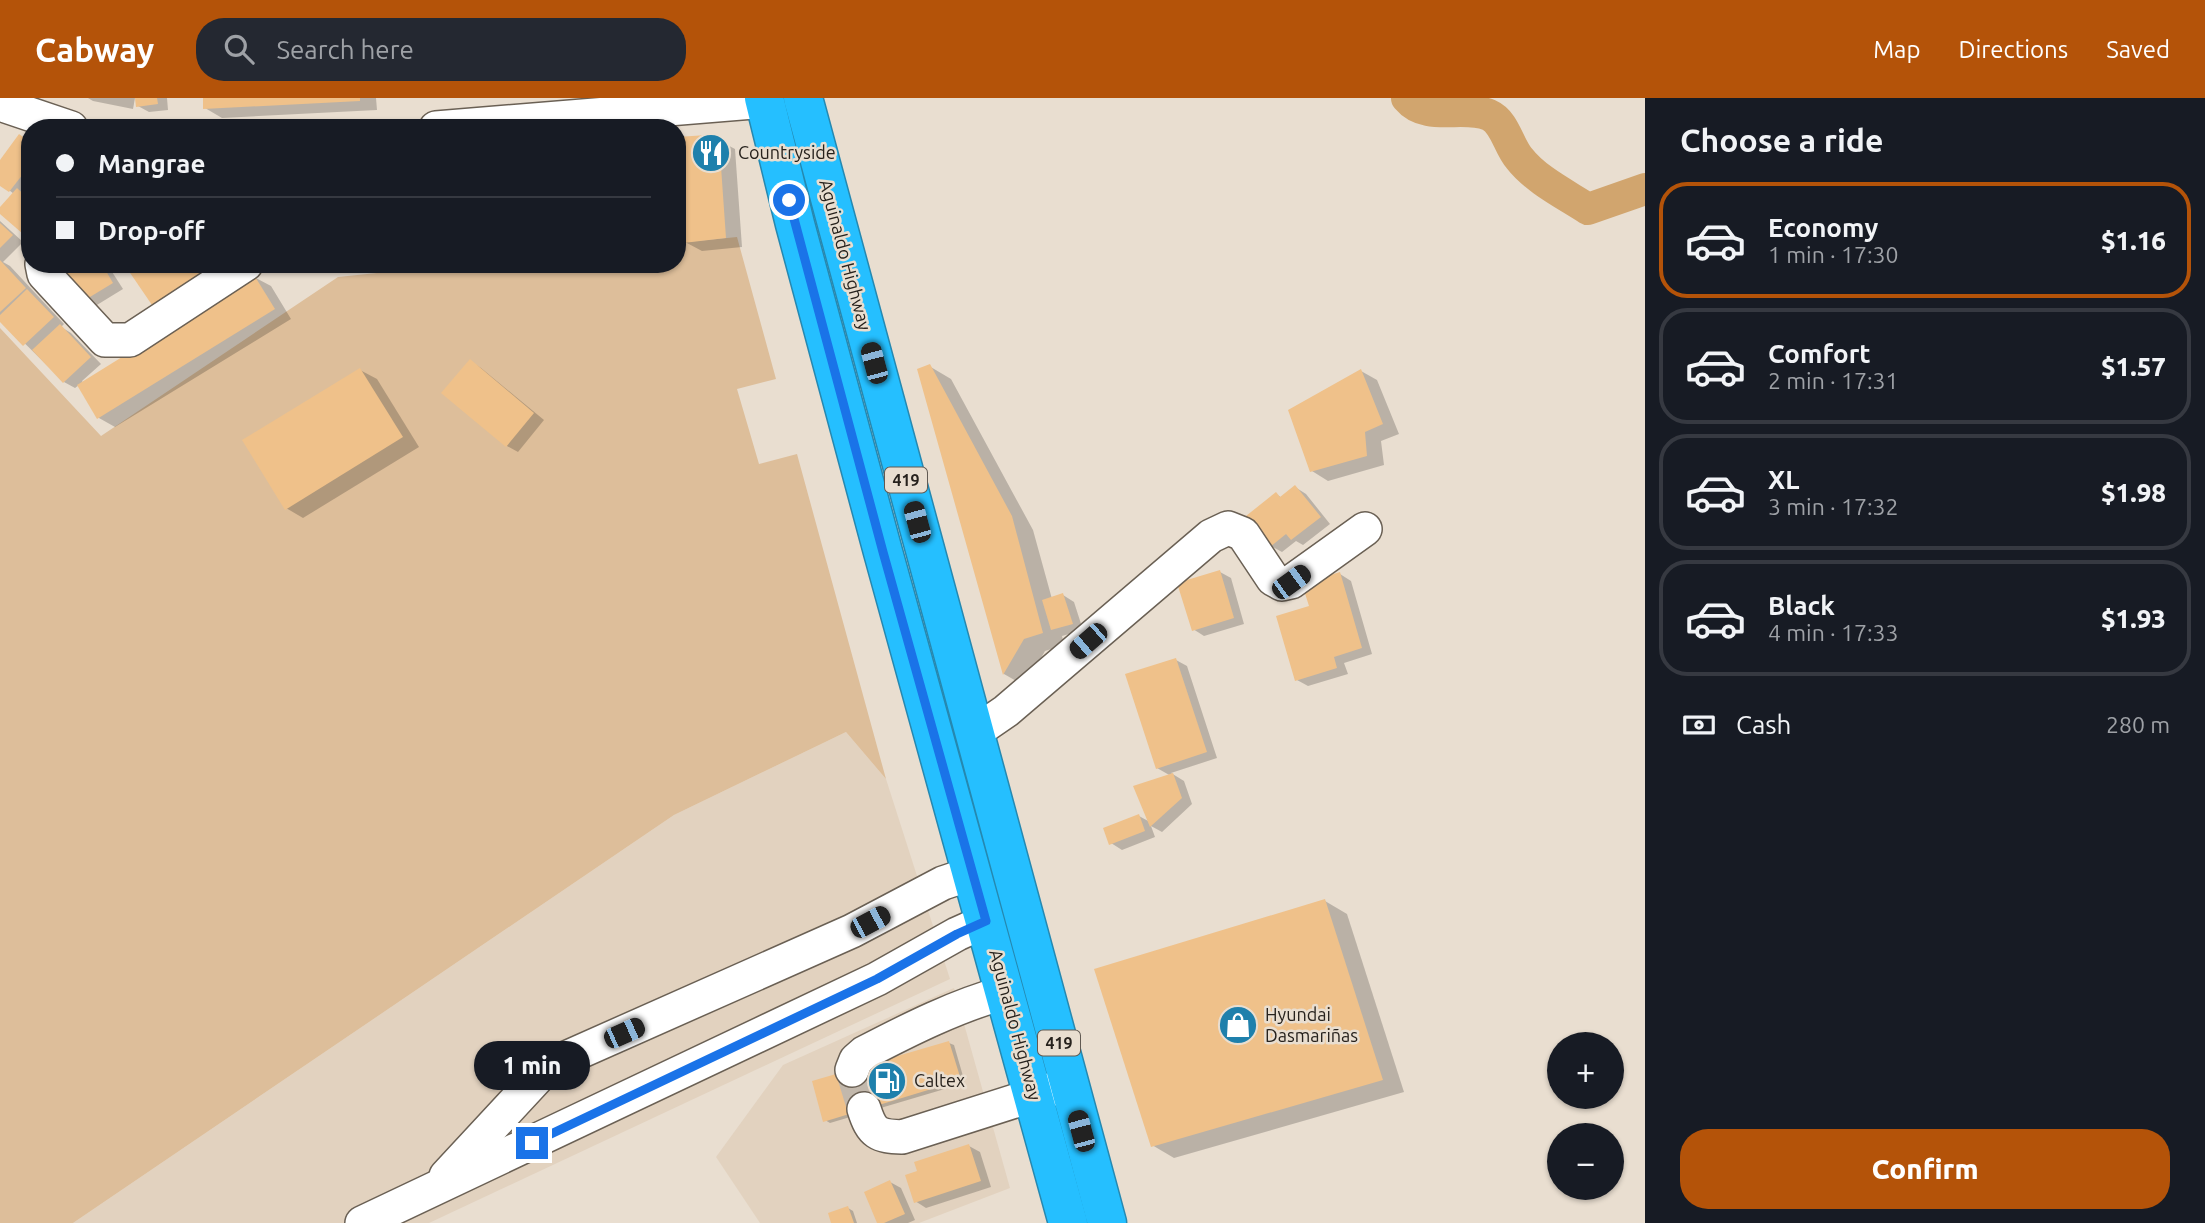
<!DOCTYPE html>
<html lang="en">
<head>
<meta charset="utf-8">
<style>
  :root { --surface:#171b24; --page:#242831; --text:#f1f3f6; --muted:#9ea1a6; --line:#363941; --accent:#b45309 }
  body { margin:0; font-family:Ubuntu,sans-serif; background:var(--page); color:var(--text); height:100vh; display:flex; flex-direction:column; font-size:26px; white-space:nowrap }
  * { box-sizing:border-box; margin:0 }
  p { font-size:23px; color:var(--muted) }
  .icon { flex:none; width:38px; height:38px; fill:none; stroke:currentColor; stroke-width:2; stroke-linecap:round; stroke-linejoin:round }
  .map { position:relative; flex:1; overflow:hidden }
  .panel { display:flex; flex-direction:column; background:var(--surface); width:560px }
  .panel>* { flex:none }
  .banner { position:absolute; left:21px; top:21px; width:665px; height:154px; border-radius:28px; box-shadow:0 2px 5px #0004; display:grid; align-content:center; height:154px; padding:0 35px; background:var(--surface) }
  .controls { position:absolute; left:1547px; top:934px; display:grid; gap:14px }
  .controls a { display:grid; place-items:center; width:77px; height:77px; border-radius:50%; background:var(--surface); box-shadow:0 2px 5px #0004; font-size:35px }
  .end { position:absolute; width:32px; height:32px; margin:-16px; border:9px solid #1a73e8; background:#fff; box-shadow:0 0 0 4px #fff }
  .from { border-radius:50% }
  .bubble { position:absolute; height:49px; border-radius:24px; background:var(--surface); box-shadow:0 2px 5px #0004; font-size:23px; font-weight:800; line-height:49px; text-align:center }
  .car { position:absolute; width:21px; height:42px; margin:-21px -10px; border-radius:9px; box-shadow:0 0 5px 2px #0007; background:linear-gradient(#222 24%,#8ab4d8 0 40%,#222 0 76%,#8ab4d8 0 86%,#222 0) }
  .banner b { display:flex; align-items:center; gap:24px; height:66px; font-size:26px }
  .banner b+b { border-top:2px solid var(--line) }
  .banner i { width:18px; height:18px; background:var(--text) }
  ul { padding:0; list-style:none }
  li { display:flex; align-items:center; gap:21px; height:116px; margin:0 14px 10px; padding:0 21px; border:4px solid var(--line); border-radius:28px }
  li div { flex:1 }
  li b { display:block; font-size:26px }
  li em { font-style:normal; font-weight:800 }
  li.current { border-color:var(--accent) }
  li>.icon { width:63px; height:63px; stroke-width:1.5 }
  h2 { padding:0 35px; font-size:32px; line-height:84px }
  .pay { display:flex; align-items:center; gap:18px; height:77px; padding:0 35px; font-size:26px }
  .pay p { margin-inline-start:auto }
  .cta { display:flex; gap:14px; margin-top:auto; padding:14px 35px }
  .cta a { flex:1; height:80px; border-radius:28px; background:var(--accent); color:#fff; font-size:28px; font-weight:800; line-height:80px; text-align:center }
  header { display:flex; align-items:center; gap:42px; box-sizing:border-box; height:98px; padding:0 35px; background:var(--accent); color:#fff }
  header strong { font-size:33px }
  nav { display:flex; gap:38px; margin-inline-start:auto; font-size:24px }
  .search { width:490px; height:63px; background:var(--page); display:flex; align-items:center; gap:18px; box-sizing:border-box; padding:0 24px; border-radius:28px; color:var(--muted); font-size:26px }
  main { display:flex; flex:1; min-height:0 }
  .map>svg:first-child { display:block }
</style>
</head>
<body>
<header>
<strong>Cabway</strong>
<div class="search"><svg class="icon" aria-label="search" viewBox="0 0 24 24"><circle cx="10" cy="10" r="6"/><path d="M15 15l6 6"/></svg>Search here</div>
<nav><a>Map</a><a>Directions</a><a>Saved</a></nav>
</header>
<main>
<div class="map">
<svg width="1645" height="1125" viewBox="0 0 1645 1125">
  <rect width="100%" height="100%" fill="#e9ded0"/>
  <g fill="#e2d2bf">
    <polygon points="846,634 886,681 950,881 429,1125 73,1125 674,717"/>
    <polygon points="954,890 1010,1090 919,1125 760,1125 716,1059 783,967"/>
  </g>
  <polygon fill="#ddbe9a" points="737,139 776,281 737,291 759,366 797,356 886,681 846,634 674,717 73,1125 0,1125 0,230 101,338 338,179 464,166 677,166 677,145"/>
  <g fill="#0003">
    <polygon points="88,0 135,0 133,11 93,3"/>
    <polygon points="137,0 167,0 168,12 149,14 138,8"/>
    <polygon points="205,0 376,0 377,12 222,20 205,10"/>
    <polygon points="677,41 718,42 735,51 742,149 702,153 685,144 682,101 677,102"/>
    <polygon points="30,45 30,87 23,96 30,100 30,140 0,114 14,96 0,85 0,65"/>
    <polygon points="0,123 23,144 3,164 10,168 64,226 61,229 71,235 101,266 82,283 83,285 254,179 271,188 291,221 115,329 99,320 79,287 75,290 64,284 0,221"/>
    <polygon points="57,166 107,166 123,191 92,210"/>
    <polygon points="470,263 481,270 544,322 518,354 507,348"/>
    <polygon points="929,268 951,281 1033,432 1052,501 1063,497 1074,504 1083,532 1062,538 1064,547 1045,553 1025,588 1004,576 919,272"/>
    <polygon points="360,272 377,281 419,349 303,420 286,410"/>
    <polygon points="1361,273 1377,282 1399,336 1381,343 1384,367 1328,383 1312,373"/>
    <polygon points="1295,389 1306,396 1330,426 1303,447 1296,443 1282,454 1271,448 1276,396 1282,400"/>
    <polygon points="1220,474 1231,480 1244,526 1204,538 1193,531"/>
    <polygon points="1340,476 1351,483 1372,556 1344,565 1348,576 1308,588 1297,582 1311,509"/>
    <polygon points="1176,562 1187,568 1217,660 1171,675 1184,683 1192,706 1162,734 1151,728 1155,739 1122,752 1111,745 1139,718 1150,724 1171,678 1157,670"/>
    <polygon points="1325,803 1347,816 1404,994 1174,1060 1152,1047"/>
    <polygon points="949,945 954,947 965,985 830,1025 825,1022"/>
    <polygon points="969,1048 980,1054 991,1089 926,1110 915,1103"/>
    <polygon points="890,1084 901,1090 915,1122 908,1125 879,1125"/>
    <polygon points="848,1110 853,1113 857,1125 833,1125"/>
  </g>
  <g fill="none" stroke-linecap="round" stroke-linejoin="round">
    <path stroke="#d1a56e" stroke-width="32" d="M1407 0C1427 24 1463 6 1489 17 1505 24 1508 47 1519 60 1536 82 1565 96 1588 111L1645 91"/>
  </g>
  <g fill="#efc18a">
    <polygon points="135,0 157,0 158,6 136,9"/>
    <polygon points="203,0 360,0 360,3 203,11"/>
    <polygon points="19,36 30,44 30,67 9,94 0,88 0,62"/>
    <polygon points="707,37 719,40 726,140 683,145 680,92 677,92 677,39"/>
    <polygon points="17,90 30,102 30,142 0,116 0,109"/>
    <polygon points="0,125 13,137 0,150"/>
    <polygon points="0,162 26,190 0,214"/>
    <polygon points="55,166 102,166 113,185 80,205"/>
    <polygon points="124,166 225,166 152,207"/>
    <polygon points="254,177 275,211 97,321 77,287"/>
    <polygon points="27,191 54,219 23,248 0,224 0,217"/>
    <polygon points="60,226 91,259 63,285 32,252"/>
    <polygon points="470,261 534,315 506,349 441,295"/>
    <polygon points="930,266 1012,418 1043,535 1024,541 1003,577 917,271"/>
    <polygon points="360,270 403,339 285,412 242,342"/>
    <polygon points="1361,271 1383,326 1365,334 1367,358 1310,374 1288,312"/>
    <polygon points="1295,387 1321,419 1291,442 1286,436 1270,449 1246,418 1276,394 1280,399"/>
    <polygon points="1220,472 1234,520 1192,533 1177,485"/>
    <polygon points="1340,474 1362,550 1334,559 1337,570 1295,583 1276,518 1309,508 1302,486"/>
    <polygon points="1063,495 1073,526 1051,532 1042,502"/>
    <polygon points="1176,560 1207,654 1156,671 1125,576"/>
    <polygon points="1173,675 1182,700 1150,729 1133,688"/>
    <polygon points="1139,716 1145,733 1109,747 1103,730"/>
    <polygon points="1325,801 1383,982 1151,1049 1094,871"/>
    <polygon points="949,943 961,982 823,1024 812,983"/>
    <polygon points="969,1046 981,1083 914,1105 905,1077 917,1073 914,1064"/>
    <polygon points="890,1082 905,1116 884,1125 877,1125 864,1094"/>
    <polygon points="848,1108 854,1125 831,1125 828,1115"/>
  </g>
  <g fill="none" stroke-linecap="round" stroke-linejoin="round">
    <polyline stroke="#c2b8ac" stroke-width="33" stroke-dasharray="33 17" stroke-linecap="butt" points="852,972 864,1011"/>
    <g stroke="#6a6054" stroke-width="36">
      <g id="minor">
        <polyline points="0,6 71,30"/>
        <polyline points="436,30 765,3"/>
        <polyline points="42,166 44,176 105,242 130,242 246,166"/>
        <polyline points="974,635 1006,613 1211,438 1228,430 1243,436 1273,481 1282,486 1291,484 1365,431"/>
        <path d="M852 972 856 962 864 955C910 931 956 908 1006 894"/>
        <path d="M864 1011C872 1036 878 1038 902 1039L1059 989"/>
        <polyline points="446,1078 548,968 852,833 943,785 973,775"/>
        <polyline points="362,1125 877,881 957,836 986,823"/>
      </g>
    </g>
    <g stroke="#2688b0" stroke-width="41">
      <g id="highway">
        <polyline points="764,0 795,126 883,454 1068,1125"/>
        <polyline points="803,0 1107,1125"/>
      </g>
    </g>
    <use href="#minor" stroke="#fff" stroke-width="33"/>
    <use href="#highway" stroke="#25bfff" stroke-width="38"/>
  </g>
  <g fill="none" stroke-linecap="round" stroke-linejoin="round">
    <polyline stroke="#1a73e8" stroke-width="9" points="532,1045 877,881 957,836 986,823 883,454 789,102"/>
  </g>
  <defs>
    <g id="restaurant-disc" transform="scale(2.0125)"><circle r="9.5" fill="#1e80ac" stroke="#e9ded0"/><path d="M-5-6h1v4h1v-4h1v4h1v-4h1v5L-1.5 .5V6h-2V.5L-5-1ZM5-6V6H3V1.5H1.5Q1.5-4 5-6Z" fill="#fff"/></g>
    <g id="shop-disc" transform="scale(2.0125)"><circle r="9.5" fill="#1e80ac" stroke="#e9ded0"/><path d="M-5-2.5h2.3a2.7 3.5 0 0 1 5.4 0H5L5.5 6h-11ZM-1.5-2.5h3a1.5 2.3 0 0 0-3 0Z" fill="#fff"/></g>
    <g id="fuel-disc" transform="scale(2.0125)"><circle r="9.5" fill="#1e80ac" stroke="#e9ded0"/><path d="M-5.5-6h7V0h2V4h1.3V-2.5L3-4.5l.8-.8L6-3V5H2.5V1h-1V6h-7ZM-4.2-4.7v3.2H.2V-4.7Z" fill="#fff"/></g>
  </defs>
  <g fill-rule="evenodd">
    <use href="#restaurant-disc" x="711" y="55"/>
    <use href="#shop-disc" x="1238" y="927"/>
    <use href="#fuel-disc" x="887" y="983"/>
  </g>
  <g text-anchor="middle" stroke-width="5" stroke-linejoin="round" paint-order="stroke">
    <g fill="#e9ded0" stroke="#615a53" stroke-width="2">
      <rect x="885" y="369.5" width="42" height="25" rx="5"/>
      <rect x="1038" y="932.5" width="42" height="25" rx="5"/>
    </g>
    <g font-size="16" font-weight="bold" fill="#27221d">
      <text x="906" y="388">419</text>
      <text x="1059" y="951">419</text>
    </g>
    <g font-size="18" fill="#27221d" stroke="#e9ded0" text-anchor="start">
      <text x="738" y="61">Countryside</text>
      <text x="1265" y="923">Hyundai<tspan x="1265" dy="21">Dasmariñas</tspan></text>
      <text x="914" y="989">Caltex</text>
    </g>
    <g font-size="18" fill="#27221d" stroke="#e9ded0">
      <text transform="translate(845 157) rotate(75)" y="6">Aguinaldo Highway</text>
      <text transform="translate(1015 927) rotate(75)" y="6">Aguinaldo Highway</text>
    </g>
  </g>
</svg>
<div class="controls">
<a>+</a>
<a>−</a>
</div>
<i class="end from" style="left:789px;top:102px"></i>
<i class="end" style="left:532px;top:1045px"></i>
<div class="bubble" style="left:474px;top:943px;width:116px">1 min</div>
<i class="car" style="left:874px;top:265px;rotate:345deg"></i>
<i class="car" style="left:917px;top:424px;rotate:345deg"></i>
<i class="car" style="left:1291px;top:484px;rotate:54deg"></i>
<i class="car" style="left:1088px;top:543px;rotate:229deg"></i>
<i class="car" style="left:870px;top:824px;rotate:62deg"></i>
<i class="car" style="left:624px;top:935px;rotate:66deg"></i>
<i class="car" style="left:1081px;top:1033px;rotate:345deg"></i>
<div class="banner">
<b><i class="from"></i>Mangrae</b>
<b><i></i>Drop-off</b>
</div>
</div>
<section class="panel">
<h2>Choose a ride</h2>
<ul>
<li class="current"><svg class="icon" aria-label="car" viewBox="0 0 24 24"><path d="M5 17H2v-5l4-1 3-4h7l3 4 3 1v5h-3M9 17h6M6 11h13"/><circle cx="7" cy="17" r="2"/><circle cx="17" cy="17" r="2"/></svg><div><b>Economy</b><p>1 min · 17:30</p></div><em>$1.16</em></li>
<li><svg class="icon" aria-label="car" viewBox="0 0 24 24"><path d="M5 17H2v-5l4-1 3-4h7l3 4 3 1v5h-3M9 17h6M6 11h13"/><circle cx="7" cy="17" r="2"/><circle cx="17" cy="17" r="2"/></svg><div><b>Comfort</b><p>2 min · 17:31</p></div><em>$1.57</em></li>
<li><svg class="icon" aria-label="car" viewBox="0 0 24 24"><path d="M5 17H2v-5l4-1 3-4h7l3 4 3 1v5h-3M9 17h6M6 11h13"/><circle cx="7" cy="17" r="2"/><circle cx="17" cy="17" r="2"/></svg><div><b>XL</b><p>3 min · 17:32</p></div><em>$1.98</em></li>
<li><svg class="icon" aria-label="car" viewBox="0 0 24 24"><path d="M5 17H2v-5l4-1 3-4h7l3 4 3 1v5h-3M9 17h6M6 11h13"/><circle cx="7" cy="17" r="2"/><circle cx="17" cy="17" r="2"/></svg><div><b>Black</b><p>4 min · 17:33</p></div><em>$1.93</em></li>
</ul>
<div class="pay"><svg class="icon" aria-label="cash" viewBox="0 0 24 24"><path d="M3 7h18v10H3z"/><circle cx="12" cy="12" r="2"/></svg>Cash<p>280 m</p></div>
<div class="cta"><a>Confirm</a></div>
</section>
</main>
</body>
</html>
